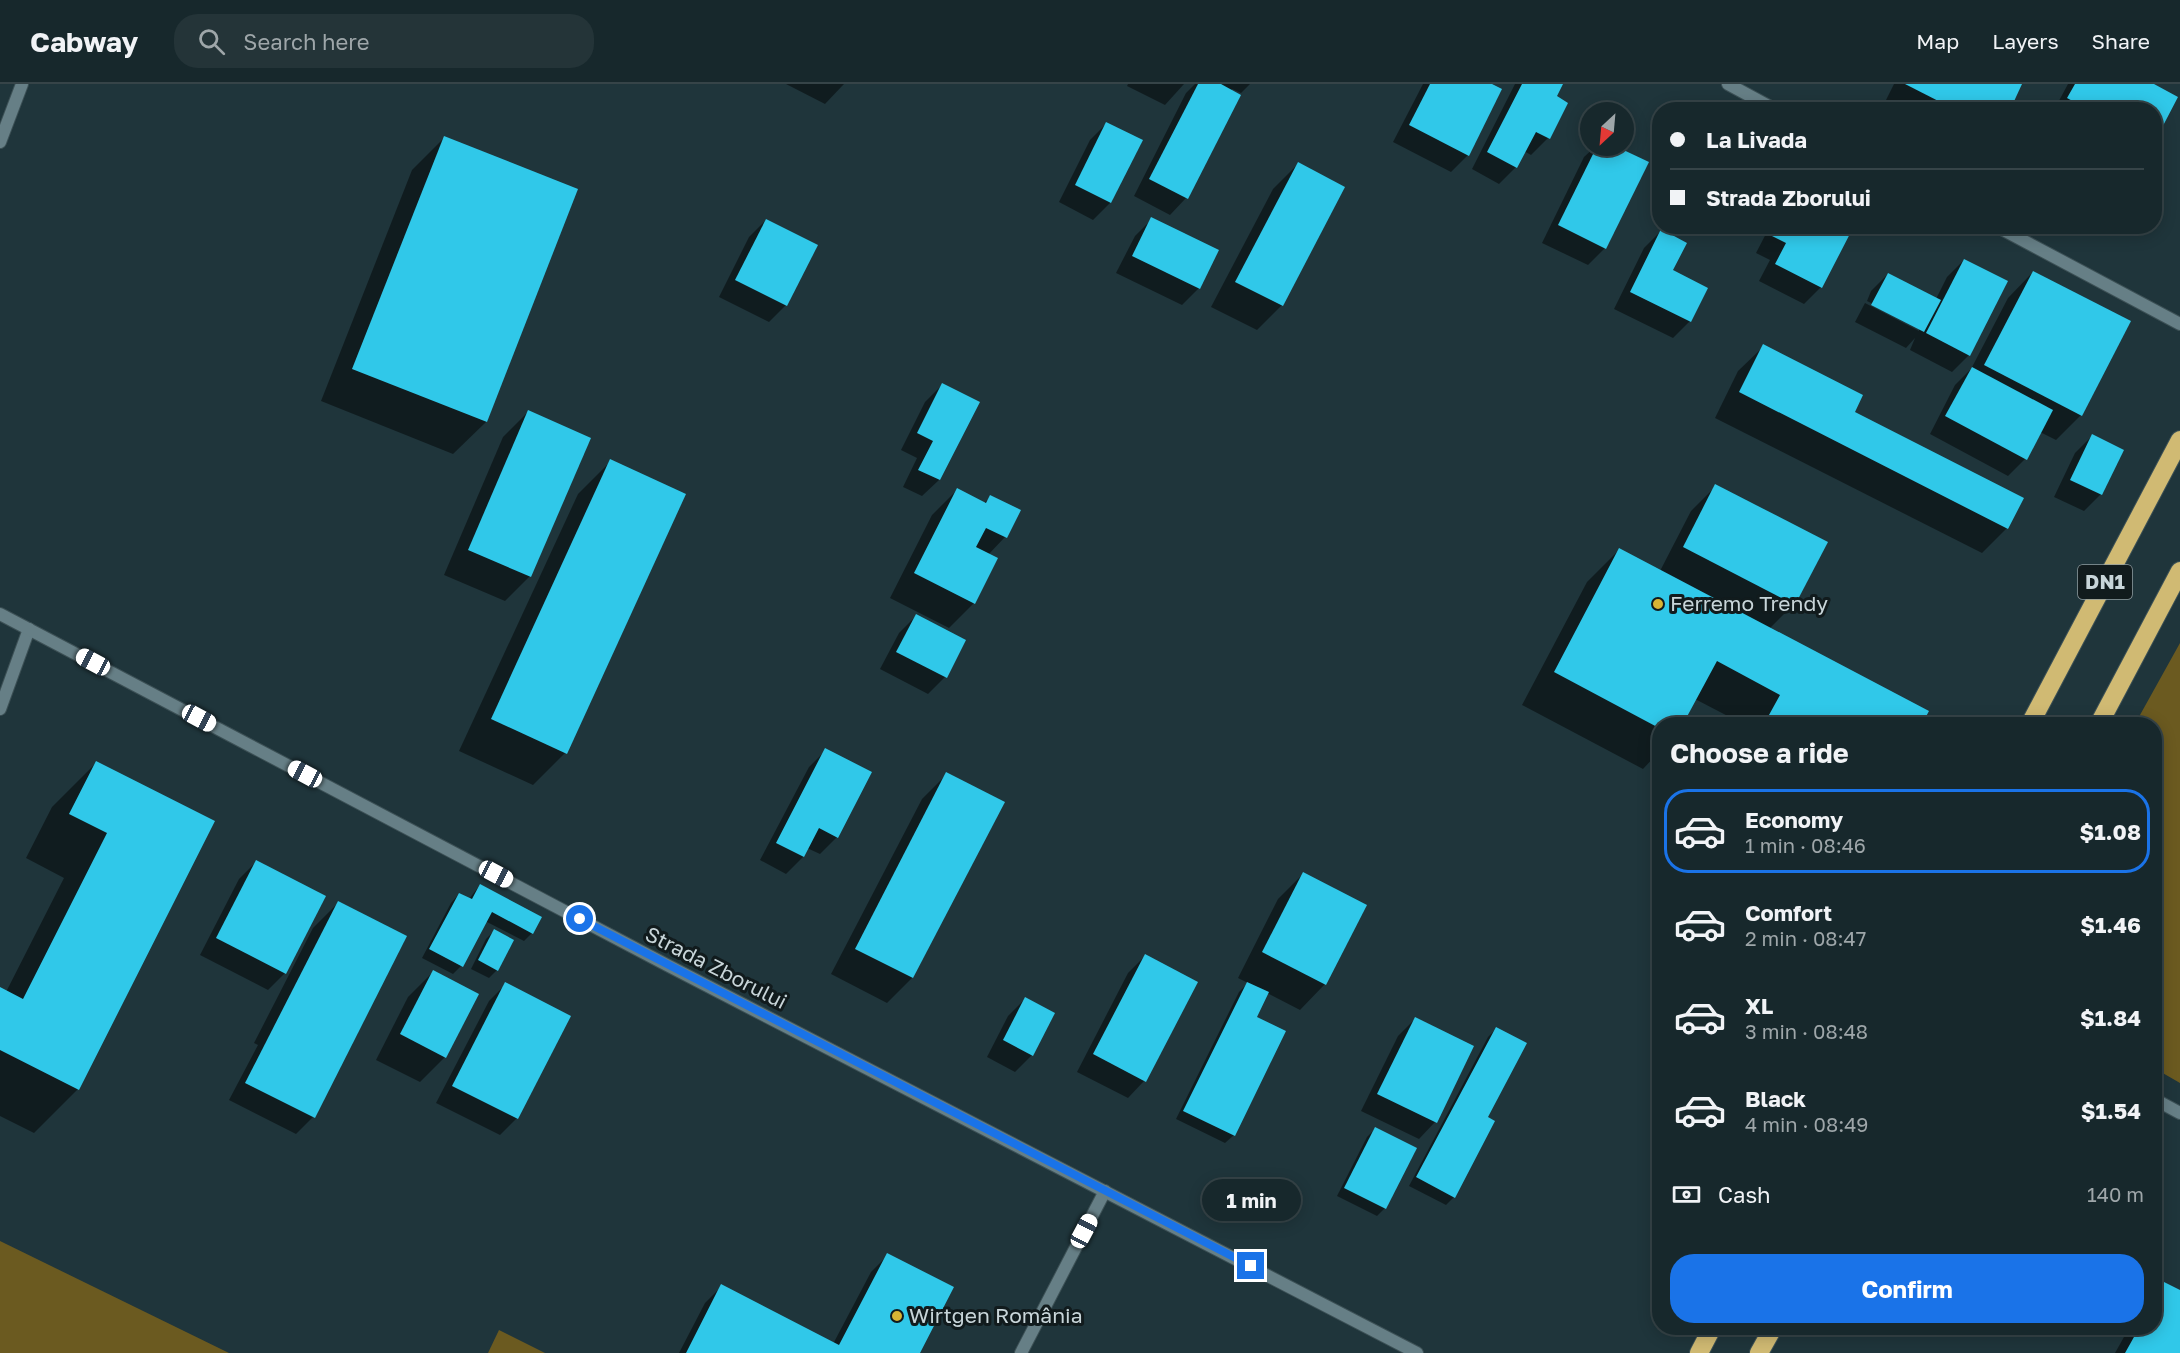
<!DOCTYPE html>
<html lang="en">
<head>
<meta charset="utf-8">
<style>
  :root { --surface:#17282c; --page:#243438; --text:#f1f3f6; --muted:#9ea6a9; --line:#364448; --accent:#1a73e8 }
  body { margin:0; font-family:"Golos Text",sans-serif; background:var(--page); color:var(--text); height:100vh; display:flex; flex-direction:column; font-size:22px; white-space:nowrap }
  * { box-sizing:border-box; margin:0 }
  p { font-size:20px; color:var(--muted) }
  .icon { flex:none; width:33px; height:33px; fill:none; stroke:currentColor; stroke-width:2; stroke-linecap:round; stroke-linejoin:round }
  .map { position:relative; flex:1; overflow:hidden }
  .panel { position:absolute; left:1652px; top:633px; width:510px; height:618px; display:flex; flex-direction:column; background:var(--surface); border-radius:24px; box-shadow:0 3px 15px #0003,0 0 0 2px var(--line) }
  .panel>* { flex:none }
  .top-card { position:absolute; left:1652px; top:18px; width:510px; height:132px; border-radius:24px; box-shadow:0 3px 15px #0003,0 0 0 2px var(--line); display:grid; align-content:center; height:132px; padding:0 18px; background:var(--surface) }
  .needle { width:39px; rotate:206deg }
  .buttons { position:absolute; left:1580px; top:18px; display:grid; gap:12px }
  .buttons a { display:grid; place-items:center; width:54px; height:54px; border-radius:50%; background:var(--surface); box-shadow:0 3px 15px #0003,0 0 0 2px var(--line); font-size:30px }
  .end { position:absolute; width:27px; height:27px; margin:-14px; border:8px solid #1a73e8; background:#fff; box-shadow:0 0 0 3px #fff }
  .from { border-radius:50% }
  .bubble { position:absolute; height:42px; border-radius:21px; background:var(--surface); box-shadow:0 3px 15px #0003,0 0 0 2px var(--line); font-size:20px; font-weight:700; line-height:42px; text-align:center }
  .car { position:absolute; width:18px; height:36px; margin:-18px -9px; border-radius:8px; box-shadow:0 0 4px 2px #0007; background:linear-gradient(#fff 24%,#345 0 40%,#fff 0 76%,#345 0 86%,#fff 0) }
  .top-card b { display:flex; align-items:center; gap:21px; height:57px; font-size:22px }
  .top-card b+b { border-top:2px solid var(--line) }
  .top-card i { width:15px; height:15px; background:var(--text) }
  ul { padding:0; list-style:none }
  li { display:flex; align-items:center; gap:18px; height:84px; margin:0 12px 9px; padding:0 6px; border:3px solid transparent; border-radius:24px }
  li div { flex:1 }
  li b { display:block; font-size:22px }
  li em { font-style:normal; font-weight:700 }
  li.on { border-color:var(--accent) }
  li>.icon { width:54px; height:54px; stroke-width:1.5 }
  h2 { padding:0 18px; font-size:27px; line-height:72px }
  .pay { display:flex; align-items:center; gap:15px; height:66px; padding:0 18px; font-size:22px }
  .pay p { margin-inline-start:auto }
  .primary-button { display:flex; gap:12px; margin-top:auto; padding:12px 18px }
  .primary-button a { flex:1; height:69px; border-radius:24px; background:var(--accent); color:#fff; font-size:24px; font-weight:700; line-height:69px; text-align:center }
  header { display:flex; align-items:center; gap:36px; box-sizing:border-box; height:84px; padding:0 30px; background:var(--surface); border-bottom:2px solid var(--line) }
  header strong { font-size:28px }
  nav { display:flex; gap:33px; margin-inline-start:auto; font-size:21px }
  .search { width:420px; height:54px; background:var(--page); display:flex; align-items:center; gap:15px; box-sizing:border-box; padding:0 21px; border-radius:24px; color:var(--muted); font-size:22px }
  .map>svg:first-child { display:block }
</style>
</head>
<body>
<header>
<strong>Cabway</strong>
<div class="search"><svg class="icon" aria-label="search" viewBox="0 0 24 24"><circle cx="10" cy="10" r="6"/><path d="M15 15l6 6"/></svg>Search here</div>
<nav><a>Map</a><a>Layers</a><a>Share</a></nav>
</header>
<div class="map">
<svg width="2180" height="1269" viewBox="0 0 2180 1269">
  <rect width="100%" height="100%" fill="#1f353b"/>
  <g fill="#6b5a20">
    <polygon points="2180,559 2180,999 2154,984 2154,640 2135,640"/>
    <polygon points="0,1157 229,1269 0,1269"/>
    <polygon points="499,1246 545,1269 488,1269"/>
  </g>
  <g fill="#0007">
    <polygon points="786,0 844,0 825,20"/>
    <polygon points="1128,0 1184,0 1165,21 1127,2"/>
    <polygon points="1195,0 1250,0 1241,9 1232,5 1186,114 1170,131 1134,112 1186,9"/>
    <polygon points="1423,0 1489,0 1468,71 1451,88 1393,58"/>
    <polygon points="1515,0 1561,0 1555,13 1548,54 1531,71 1524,67 1516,83 1499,100 1472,85"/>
    <polygon points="1894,0 2021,0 2008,26 1905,26 1886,16"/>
    <polygon points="2068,0 2150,0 2176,13 2154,56 2154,26 2054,26"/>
    <polygon points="1107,39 1110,119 1093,136 1059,118 1090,56"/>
    <polygon points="444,54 576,106 486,338 453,370 321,317 412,86"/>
    <polygon points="1596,62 1612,62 1647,79 1605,164 1588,181 1542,159 1584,73"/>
    <polygon points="1298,80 1343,103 1282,221 1257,246 1211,223 1273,105"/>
    <polygon points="1152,135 1199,204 1182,221 1116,189 1135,152"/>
    <polygon points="766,136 816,161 786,221 769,238 719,213 749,153"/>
    <polygon points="1770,142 1852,142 1821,203 1804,220 1759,197 1770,176 1756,169"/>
    <polygon points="1661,147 1671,187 1706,205 1690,237 1673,254 1614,225 1644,164"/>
    <polygon points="1964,176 1969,271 1952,288 1910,266 1915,254 1906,264 1855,238 1865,219 1919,247 1919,243 1867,217 1871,207 1888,190 1936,215 1947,193"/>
    <polygon points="2033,188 2081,331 2056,356 2040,348 2025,375 2008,392 1930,350 1955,301 1971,285 2008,214"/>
    <polygon points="1764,262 1853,328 2007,444 1982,469 1715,334 1738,287"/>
    <polygon points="942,301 939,396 922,412 903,403 917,374 901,366 925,318"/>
    <polygon points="528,328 530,492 505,517 444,491 503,353"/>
    <polygon points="2092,352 2122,367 2101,410 2084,427 2054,413 2075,369"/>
    <polygon points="611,377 565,669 533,701 459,667 578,410"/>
    <polygon points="1716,402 1826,459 1794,520 1769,545 1927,628 1920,640 1743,640 1695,615 1681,640 1659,640 1659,668 1643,685 1522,621 1587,498 1619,466 1660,487 1691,427"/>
    <polygon points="957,406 984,419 991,413 1019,427 1005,453 988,471 974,519 949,544 890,514 932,431"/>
    <polygon points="916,532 964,556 945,593 928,610 880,585 899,549"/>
    <polygon points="826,666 870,689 837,753 820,770 807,764 803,773 786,790 760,776 809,683"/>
    <polygon points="96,679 213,737 78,1005 34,1049 0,1032 0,905 6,908 64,794 26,774 52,723"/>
    <polygon points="947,690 1003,718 912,894 887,919 831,890 922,715"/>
    <polygon points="256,778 285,889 268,906 200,871 239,795"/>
    <polygon points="1303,790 1325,900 1300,926 1267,909 1255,934 1234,1051 1225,1059 1176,1035 1239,908 1248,899 1238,894 1278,815"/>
    <polygon points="480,801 532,849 524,857 485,837 461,882 453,890 422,874 451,819 459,810 469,815"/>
    <polygon points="338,819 405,853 313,1033 296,1050 229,1016 258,961 254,959 313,844"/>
    <polygon points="1659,828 1659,839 1654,837"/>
    <polygon points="494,847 497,886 489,894 471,885 486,855"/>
    <polygon points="1145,872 1144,997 1128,1014 1077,988 1128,889"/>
    <polygon points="433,888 445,973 420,998 376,976 408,913"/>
    <polygon points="506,900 569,932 517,1034 500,1051 436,1019 489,917"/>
    <polygon points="1025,915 1032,971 1015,988 987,973 1008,932"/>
    <polygon points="1415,935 1435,1038 1419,1055 1361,1027 1398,952"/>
    <polygon points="1496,945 1486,1034 1454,1113 1446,1121 1409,1102 1488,953"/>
    <polygon points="1375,1045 1385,1124 1377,1132 1337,1112 1367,1053"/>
    <polygon points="888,1171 919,1269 679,1269 705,1219 722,1202 833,1260 871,1188"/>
    <polygon points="2164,1199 2180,1208 2180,1269 2115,1269 2129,1244 2154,1244 2154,1210"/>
  </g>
  <g fill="#30c8e9">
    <polygon points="1198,0 1221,0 1241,11 1188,115 1149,95"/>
    <polygon points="1430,0 1492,0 1502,5 1469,72 1409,41"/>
    <polygon points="1522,0 1563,0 1557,12 1568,19 1550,55 1536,48 1517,84 1487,68"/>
    <polygon points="1905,0 2022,0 2010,26 1956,26"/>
    <polygon points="2075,0 2154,0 2178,13 2154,59 2154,26 2089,26 2067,14"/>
    <polygon points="1106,38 1143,56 1111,119 1075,101"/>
    <polygon points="444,52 578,105 487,338 352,285"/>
    <polygon points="1597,62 1615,62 1649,78 1606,165 1558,141"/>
    <polygon points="1298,78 1345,103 1283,222 1235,198"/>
    <polygon points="1151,133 1219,166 1200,205 1132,172"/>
    <polygon points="766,135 818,161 787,222 735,196"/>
    <polygon points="1777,142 1854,142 1822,204 1775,180 1786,159 1772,152"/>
    <polygon points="1661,145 1687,159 1673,186 1708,204 1691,238 1630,208"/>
    <polygon points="1964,175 2008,197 1970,272 1926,249"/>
    <polygon points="2033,187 2131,237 2082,332 1984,281"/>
    <polygon points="1888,189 1941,216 1924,248 1871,221"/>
    <polygon points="1763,260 1863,311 1855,328 2024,414 2008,445 1739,308"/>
    <polygon points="1972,283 2053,326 2027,376 1945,332"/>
    <polygon points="942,299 980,318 940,396 918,386 933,357 917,349"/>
    <polygon points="528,326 591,354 531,493 468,466"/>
    <polygon points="2092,350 2124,366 2102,411 2070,396"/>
    <polygon points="610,375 686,410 567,670 491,635"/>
    <polygon points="1715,400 1828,458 1795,521 1683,463"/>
    <polygon points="957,404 986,419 990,411 1021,426 1007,454 986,444 976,463 998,474 975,520 914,489"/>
    <polygon points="1619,464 1929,627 1922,640 1764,640 1780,611 1717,577 1683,640 1659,640 1659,644 1554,588"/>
    <polygon points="916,530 966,556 947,594 896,568"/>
    <polygon points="825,664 872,688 838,754 819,744 804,773 776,759"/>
    <polygon points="96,677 215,737 79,1006 0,966 0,903 23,915 107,749 69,730"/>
    <polygon points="946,688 1005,718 913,894 855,865"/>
    <polygon points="256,776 326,812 286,890 216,854"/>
    <polygon points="1303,788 1367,821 1326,901 1262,868"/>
    <polygon points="480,800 542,833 533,850 492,828 463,883 429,865 459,809 472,815"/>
    <polygon points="338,817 407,852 315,1034 245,999"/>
    <polygon points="494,845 514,856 498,887 478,876"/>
    <polygon points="1145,870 1198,898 1146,998 1093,970"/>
    <polygon points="433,886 479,910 446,974 400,950"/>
    <polygon points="505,898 571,932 518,1035 452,1002"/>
    <polygon points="1247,898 1269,908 1257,933 1286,947 1235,1052 1183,1027"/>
    <polygon points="1025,913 1055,929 1033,972 1003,956"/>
    <polygon points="1415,933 1474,962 1437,1039 1377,1010"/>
    <polygon points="1496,943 1527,959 1488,1033 1495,1037 1455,1114 1416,1093"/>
    <polygon points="1375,1043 1417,1064 1386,1125 1344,1104"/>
    <polygon points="887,1169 954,1203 920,1269 686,1269 721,1200 839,1261"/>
    <polygon points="2164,1198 2180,1206 2180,1269 2125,1269 2139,1244 2154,1244 2154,1216"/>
  </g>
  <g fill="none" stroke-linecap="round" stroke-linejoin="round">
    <g stroke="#3c5055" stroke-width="14">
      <g id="lane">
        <polyline points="0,625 29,545"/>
        <polyline points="1021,1269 1105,1107"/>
      </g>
    </g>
    <g stroke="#3c5055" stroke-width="14">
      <g id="street">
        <polyline points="1728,0 1776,26"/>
        <polyline points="0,58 22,0"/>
        <polyline points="1996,142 2180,240"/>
        <polyline points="0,530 665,880 1417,1269"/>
        <polyline points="2154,1015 2180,1029"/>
      </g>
    </g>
    <g stroke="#3c5055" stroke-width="20">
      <g id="highway">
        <polyline points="2030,640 2180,356"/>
        <polyline points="2099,640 2180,487"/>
        <polyline points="1699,1269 1712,1244"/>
        <polyline points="1759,1269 1773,1244"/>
      </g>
    </g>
    <use href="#lane" stroke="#667f86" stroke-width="12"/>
    <use href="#street" stroke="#667f86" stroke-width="12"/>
    <use href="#highway" stroke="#d0ba73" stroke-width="18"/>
  </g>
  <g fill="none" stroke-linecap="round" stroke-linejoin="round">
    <polyline stroke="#1a73e8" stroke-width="8" points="580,835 1251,1182"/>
  </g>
  <g fill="#d8b434" stroke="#111b1d" stroke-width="2">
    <circle cx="1658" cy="520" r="6"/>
    <circle cx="897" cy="1232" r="6"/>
  </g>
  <g text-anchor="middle" stroke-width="6" stroke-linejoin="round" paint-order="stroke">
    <rect fill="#111b1d" stroke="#919da1" stroke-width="1.5" x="2078" y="481" width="54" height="34" rx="4.5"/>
    <g font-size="20" font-weight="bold" fill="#c8d5d9">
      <text x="2105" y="505">DN1</text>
    </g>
    <g font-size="21" fill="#c8d5d9" stroke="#111b1d" text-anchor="start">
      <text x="1670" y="527">Ferremo Trendy</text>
      <text x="909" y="1239">Wirtgen România</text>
    </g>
    <g font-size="21" fill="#c8d5d9" stroke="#111b1d">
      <text transform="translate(716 884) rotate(27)" y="7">Strada Zborului</text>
    </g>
  </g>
</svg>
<div class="buttons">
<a><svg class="needle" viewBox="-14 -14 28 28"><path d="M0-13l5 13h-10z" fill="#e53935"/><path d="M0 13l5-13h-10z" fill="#9ea6a9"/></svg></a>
</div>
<i class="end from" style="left:580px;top:835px"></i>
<i class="end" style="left:1251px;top:1182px"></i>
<div class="bubble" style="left:1202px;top:1095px;width:99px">1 min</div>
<i class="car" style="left:93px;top:578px;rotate:298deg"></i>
<i class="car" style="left:199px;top:634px;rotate:118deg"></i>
<i class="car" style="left:305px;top:690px;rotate:298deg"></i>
<i class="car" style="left:496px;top:790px;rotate:118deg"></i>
<i class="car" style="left:1084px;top:1147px;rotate:28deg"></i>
<div class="top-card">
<b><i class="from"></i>La Livada</b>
<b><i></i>Strada Zborului</b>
</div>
<section class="panel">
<h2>Choose a ride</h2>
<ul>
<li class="on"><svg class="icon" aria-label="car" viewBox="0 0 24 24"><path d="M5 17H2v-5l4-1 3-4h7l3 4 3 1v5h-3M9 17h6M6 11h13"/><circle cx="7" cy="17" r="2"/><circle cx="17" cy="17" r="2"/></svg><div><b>Economy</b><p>1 min · 08:46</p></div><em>$1.08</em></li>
<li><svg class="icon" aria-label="car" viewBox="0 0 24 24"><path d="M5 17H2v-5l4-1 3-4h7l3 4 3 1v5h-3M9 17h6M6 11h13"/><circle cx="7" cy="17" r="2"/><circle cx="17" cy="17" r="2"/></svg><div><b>Comfort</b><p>2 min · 08:47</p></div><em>$1.46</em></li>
<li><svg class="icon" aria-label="car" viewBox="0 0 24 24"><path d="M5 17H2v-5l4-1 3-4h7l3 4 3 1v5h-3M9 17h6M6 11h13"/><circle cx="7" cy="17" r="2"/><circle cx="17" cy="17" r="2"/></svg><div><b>XL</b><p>3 min · 08:48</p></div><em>$1.84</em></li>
<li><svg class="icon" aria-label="car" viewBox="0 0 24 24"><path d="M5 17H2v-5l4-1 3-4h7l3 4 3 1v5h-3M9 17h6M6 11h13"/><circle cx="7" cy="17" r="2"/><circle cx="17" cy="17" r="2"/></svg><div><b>Black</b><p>4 min · 08:49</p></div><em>$1.54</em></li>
</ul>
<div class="pay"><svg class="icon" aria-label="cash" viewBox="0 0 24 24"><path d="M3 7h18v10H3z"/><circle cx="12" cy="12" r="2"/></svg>Cash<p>140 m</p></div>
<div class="primary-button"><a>Confirm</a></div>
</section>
</div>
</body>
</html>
